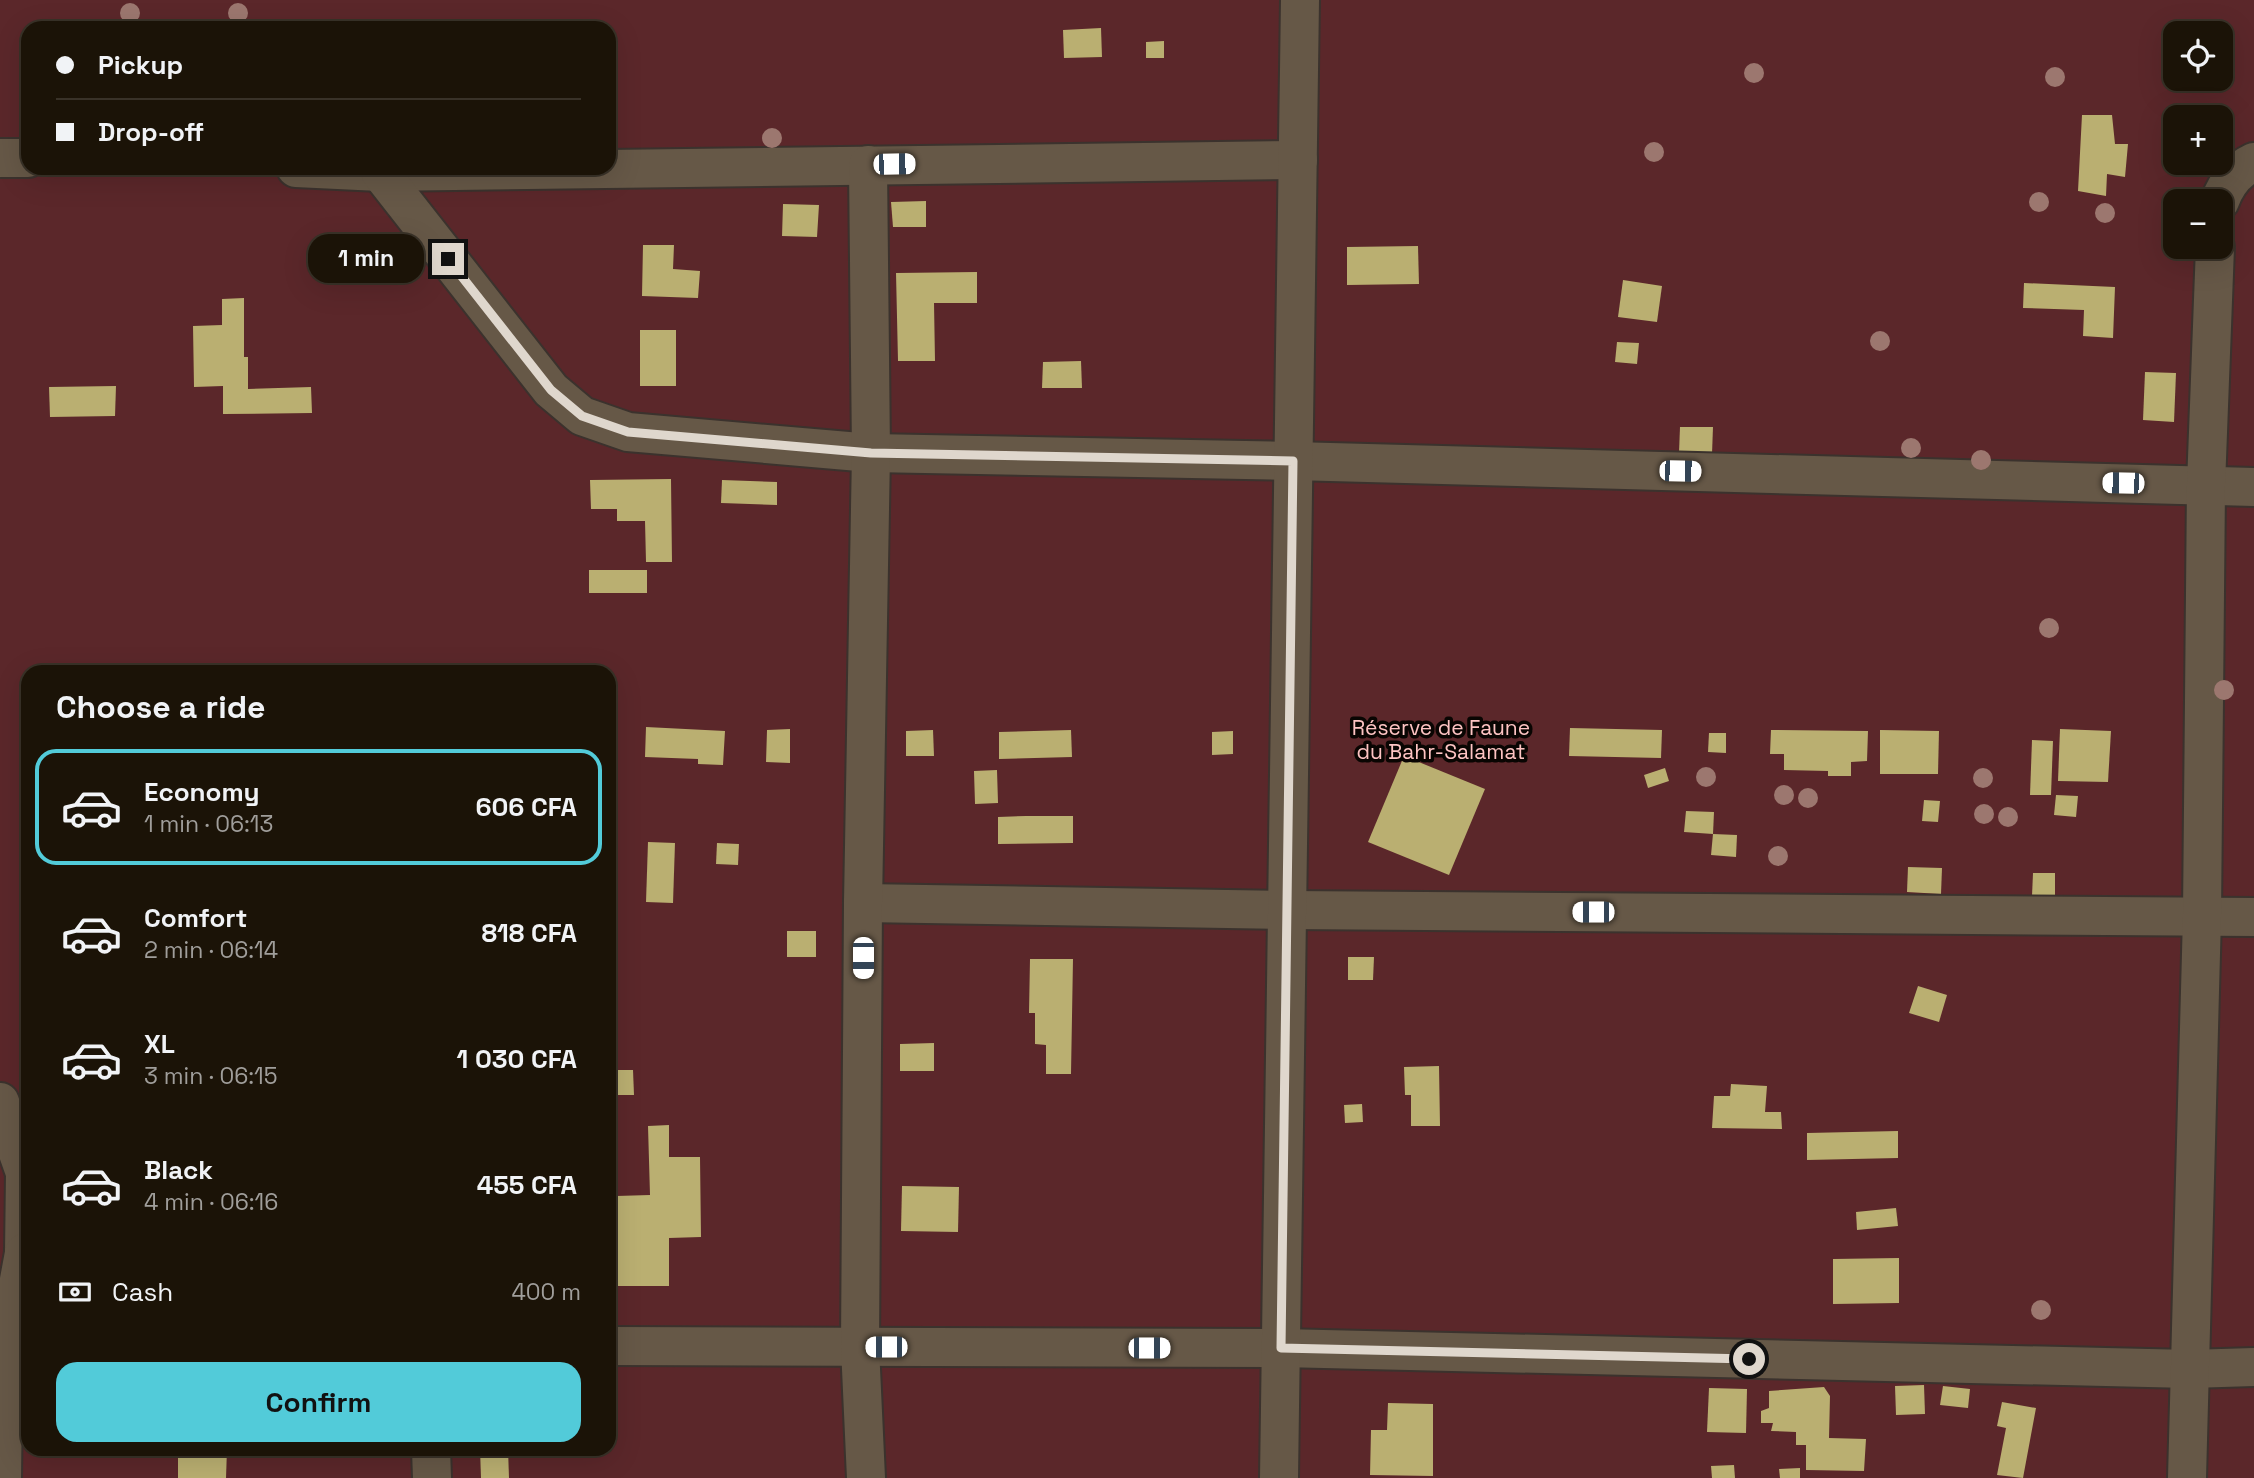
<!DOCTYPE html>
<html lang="en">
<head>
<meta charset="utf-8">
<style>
  :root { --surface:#1b1307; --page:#241c11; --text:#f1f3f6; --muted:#a09e9b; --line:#393228; --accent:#52cbd9 }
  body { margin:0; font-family:"Space Grotesk",sans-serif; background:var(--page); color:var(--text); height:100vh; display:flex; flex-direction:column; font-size:26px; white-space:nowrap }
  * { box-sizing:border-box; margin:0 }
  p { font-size:23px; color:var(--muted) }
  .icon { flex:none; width:38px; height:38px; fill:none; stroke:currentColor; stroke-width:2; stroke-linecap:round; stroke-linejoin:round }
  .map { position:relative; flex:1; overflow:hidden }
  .details { position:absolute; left:21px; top:665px; width:595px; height:791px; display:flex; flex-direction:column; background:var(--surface); border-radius:21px; box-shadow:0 7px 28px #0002,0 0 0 2px var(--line) }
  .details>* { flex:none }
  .banner { position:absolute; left:21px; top:21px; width:595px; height:154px; border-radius:21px; box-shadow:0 7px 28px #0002,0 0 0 2px var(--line); display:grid; align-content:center; height:154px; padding:0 35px; background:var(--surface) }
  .fabs { position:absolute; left:2163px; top:21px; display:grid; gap:14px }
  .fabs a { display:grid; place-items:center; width:70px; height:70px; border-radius:14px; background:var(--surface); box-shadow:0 7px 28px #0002,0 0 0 2px var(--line); font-size:35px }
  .end { position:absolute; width:32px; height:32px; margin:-16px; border:9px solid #dfd7cd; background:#111; box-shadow:0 0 0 4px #111 }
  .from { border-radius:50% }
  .bubble { position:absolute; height:49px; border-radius:21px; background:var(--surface); box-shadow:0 7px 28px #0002,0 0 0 2px var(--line); font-size:23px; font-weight:600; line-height:49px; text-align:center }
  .car { position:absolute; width:21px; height:42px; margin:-21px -10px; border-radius:9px; box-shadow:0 0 5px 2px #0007; background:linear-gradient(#fff 24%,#345 0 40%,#fff 0 76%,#345 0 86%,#fff 0) }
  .banner b { display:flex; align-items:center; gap:24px; height:66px; font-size:26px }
  .banner b+b { border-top:2px solid var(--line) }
  .banner i { width:18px; height:18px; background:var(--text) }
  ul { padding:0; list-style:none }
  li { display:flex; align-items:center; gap:21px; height:116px; margin:0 14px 10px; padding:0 21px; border:4px solid transparent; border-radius:21px }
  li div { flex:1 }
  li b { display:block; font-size:26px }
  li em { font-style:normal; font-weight:600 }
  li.on { border-color:var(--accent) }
  li>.icon { width:63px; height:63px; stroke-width:1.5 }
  h2 { padding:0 35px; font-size:32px; line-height:84px }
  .pay { display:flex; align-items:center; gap:18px; height:77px; padding:0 35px; font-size:26px }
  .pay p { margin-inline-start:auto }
  .action { display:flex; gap:14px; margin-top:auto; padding:14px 35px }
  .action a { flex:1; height:80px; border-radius:21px; background:var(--accent); color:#111; font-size:28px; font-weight:600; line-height:80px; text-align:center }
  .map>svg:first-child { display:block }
</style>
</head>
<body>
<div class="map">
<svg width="2254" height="1478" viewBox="0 0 2254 1478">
  <rect width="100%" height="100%" fill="#241909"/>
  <path fill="#5b272a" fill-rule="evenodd" d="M0 0H2254V1478H0ZM28 28H609V168H28ZM2175 33H2221V79H2175ZM2175 117H2221V163H2175ZM2175 201H2221V247H2175ZM28 672H609V1449H28Z"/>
  <g fill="#baaf71">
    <polygon points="1101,28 1102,57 1064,58 1063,30"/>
    <polygon points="1164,41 1164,58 1146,58 1146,42"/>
    <polygon points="2082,115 2112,115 2115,144 2128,144 2125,177 2107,174 2106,196 2078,191"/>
    <polygon points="926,201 926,227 893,227 891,202"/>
    <polygon points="783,204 819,205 817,237 782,236"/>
    <polygon points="643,245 674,245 673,269 700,271 698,298 642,296"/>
    <polygon points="1418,246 1419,284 1347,285 1347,247"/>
    <polygon points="977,272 977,303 934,303 935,361 898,361 896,273"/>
    <polygon points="1623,280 1662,286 1657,322 1618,317"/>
    <polygon points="2024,283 2115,287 2113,338 2083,336 2084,310 2023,308"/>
    <polygon points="244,298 244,357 248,357 248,389 311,387 312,413 223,414 223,386 194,387 193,326 222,325 222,299"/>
    <rect x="640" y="330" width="36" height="56"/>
    <polygon points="1617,342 1639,343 1637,364 1615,362"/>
    <polygon points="1081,361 1082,388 1042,388 1043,362"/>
    <polygon points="2145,372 2176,373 2174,422 2143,420"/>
    <polygon points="116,386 115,416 50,417 49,387"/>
    <polygon points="1680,427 1713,427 1712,454 1679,453"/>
    <polygon points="671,479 672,562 646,562 645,521 617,521 617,509 591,509 590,480"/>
    <polygon points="722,480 777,482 777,505 721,503"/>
    <rect x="589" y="570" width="58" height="23"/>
    <polygon points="646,727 725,731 723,765 698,764 698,759 645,757"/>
    <polygon points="1570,728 1662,730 1661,758 1569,756"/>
    <polygon points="790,729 790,763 766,762 767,730"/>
    <polygon points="2060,729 2111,731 2108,782 2058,781"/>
    <polygon points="933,730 934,756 906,756 906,731"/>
    <polygon points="1071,730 1072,757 999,759 999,732"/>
    <polygon points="1771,730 1868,731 1867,761 1851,762 1851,776 1828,776 1828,771 1784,770 1784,754 1770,754"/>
    <polygon points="1880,730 1939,731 1938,774 1880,774"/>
    <polygon points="1233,731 1233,754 1212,755 1212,732"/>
    <polygon points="1709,733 1726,733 1726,753 1708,752"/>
    <polygon points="2032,740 2053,741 2051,795 2030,795"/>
    <polygon points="1404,756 1485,789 1449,875 1368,842"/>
    <polygon points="1665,768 1669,781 1648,788 1644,775"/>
    <polygon points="997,770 998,803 975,804 974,771"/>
    <polygon points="2056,795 2078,796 2076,817 2054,815"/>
    <polygon points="1924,800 1940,801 1938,822 1922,821"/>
    <polygon points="1686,811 1714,812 1713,834 1684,832"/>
    <polygon points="1026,816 1073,816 1073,843 998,844 998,817"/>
    <polygon points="1713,834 1737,835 1736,857 1711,855"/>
    <polygon points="648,842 675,843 673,903 646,902"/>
    <polygon points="717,843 739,844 738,865 716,864"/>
    <polygon points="1908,867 1942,868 1941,894 1907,892"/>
    <polygon points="2033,873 2055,873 2055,897 2032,896"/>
    <rect x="787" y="931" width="29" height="26"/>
    <polygon points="1348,957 1374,957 1373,980 1348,980"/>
    <polygon points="1030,959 1073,959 1071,1074 1046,1074 1046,1045 1035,1044 1035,1013 1029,1013"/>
    <polygon points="1918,986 1947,995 1939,1022 1909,1013"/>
    <polygon points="934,1043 934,1071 900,1071 900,1044"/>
    <polygon points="1439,1066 1440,1126 1411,1126 1411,1095 1405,1095 1404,1067"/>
    <polygon points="609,1070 633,1070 634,1095 609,1095"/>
    <polygon points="1731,1084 1767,1086 1765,1112 1781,1112 1782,1129 1712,1128 1714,1096 1730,1096"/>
    <polygon points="1362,1104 1363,1122 1345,1123 1344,1105"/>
    <polygon points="669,1125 669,1157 700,1157 701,1237 669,1238 669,1286 617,1286 616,1196 650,1195 648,1126"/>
    <polygon points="1898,1131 1898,1158 1807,1160 1807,1133"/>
    <polygon points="902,1186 959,1187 958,1232 901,1231"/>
    <polygon points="1896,1208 1898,1226 1857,1230 1856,1212"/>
    <polygon points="1899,1258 1899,1303 1833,1304 1833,1259"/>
    <polygon points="1924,1385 1925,1414 1896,1415 1895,1386"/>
    <polygon points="1943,1386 1970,1389 1968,1408 1940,1405"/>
    <polygon points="1824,1387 1830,1396 1829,1438 1866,1439 1864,1471 1806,1470 1806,1445 1796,1445 1796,1432 1771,1431 1773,1423 1761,1423 1761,1411 1769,1408 1769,1391"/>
    <polygon points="1709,1388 1747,1389 1746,1433 1707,1432"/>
    <polygon points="2002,1402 2036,1408 2023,1478 1997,1475 2006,1428 1997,1426"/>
    <polygon points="1388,1403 1433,1404 1433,1476 1370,1475 1371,1430 1387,1430"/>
    <polygon points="178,1449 227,1449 226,1478 178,1478"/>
    <polygon points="480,1449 508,1449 509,1478 481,1478"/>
    <polygon points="1734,1465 1735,1478 1712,1478 1711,1466"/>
    <polygon points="1800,1468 1800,1478 1780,1478 1779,1469"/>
  </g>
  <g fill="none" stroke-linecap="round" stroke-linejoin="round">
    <g stroke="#3b322d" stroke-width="42">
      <g id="minor">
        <polyline points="0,158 28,158"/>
        <polyline points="296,168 380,172 1298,160"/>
        <polyline points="380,172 551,390 582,416 628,432 871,453 1293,461 2254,487"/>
        <path d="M2220 201C2226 184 2237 170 2254 162"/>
        <polyline points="863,903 1288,910 2254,917"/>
        <polyline points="0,1102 25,1173 24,1253"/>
        <polyline points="609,1346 1281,1348 2190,1369 2254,1367"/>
        <polyline points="431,1449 432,1478"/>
        <polyline points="2,1478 3,1398 5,1355 24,1253 28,1251"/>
        <polyline points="866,1478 860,1347 863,903 871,453 868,165"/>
        <polyline points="1279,1478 1300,0"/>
        <polyline points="2187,1478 2202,916 2206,485 2215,247"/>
      </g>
    </g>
    <use href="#minor" stroke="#665847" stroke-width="38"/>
  </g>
  <g fill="#9c776f">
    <circle cx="130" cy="13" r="10"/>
    <circle cx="238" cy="13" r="10"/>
    <circle cx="1754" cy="73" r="10"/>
    <circle cx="2055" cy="77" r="10"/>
    <circle cx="772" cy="138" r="10"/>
    <circle cx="1654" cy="152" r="10"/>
    <circle cx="2039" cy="202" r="10"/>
    <circle cx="2105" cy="213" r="10"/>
    <circle cx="1880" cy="341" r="10"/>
    <circle cx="1911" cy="448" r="10"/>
    <circle cx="1981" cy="460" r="10"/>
    <circle cx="2049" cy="628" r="10"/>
    <circle cx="2224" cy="690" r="10"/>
    <circle cx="1706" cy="777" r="10"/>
    <circle cx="1983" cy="778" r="10"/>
    <circle cx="1784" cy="795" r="10"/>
    <circle cx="1808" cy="798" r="10"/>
    <circle cx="1984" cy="814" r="10"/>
    <circle cx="2008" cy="817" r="10"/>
    <circle cx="1778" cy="856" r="10"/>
    <circle cx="2041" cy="1310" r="10"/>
  </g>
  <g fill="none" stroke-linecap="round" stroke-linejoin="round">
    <polyline stroke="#dfd7cd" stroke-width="9" points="448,259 551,390 582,416 628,432 871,453 1293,461 1281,1348 1749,1359"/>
  </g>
  <g text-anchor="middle" stroke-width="7" stroke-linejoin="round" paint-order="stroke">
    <g font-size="21" fill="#fec4c3" stroke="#090502">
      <text x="1441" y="735">Réserve de Faune<tspan x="1441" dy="24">du Bahr-Salamat</tspan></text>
    </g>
  </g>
</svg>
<div class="fabs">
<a><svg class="icon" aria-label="locate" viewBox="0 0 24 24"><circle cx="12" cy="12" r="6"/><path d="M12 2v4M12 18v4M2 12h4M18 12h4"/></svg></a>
<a>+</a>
<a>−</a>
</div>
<i class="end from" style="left:1749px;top:1359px"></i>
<i class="end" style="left:448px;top:259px"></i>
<div class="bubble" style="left:308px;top:234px;width:116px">1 min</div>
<i class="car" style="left:894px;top:164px;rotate:89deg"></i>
<i class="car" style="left:1680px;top:471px;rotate:91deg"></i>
<i class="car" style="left:2123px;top:483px;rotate:271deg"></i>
<i class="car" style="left:1593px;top:912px;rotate:270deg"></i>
<i class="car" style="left:863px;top:958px;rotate:180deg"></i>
<i class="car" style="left:886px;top:1347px;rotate:270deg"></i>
<i class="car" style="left:1149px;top:1348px;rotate:90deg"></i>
<div class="banner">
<b><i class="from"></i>Pickup</b>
<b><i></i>Drop-off</b>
</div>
<section class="details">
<h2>Choose a ride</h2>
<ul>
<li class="on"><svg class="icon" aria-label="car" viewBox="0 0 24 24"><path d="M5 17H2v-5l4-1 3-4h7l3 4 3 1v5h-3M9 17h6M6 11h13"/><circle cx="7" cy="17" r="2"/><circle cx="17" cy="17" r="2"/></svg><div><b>Economy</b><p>1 min · 06:13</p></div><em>606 CFA</em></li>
<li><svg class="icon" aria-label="car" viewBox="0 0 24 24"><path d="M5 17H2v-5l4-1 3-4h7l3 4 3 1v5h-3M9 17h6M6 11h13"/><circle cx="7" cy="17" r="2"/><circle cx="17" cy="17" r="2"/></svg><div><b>Comfort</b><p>2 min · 06:14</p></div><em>818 CFA</em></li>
<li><svg class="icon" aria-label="car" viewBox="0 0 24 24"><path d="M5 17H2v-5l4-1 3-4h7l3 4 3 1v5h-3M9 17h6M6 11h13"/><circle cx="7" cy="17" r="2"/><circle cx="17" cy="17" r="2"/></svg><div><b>XL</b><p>3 min · 06:15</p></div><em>1 030 CFA</em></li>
<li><svg class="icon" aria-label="car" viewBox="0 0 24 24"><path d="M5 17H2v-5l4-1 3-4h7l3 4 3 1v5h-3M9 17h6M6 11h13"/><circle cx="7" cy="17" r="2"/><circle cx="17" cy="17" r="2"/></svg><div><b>Black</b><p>4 min · 06:16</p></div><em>455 CFA</em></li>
</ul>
<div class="pay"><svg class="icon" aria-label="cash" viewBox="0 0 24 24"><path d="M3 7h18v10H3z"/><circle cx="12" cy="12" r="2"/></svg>Cash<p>400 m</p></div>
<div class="action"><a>Confirm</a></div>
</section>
</div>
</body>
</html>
